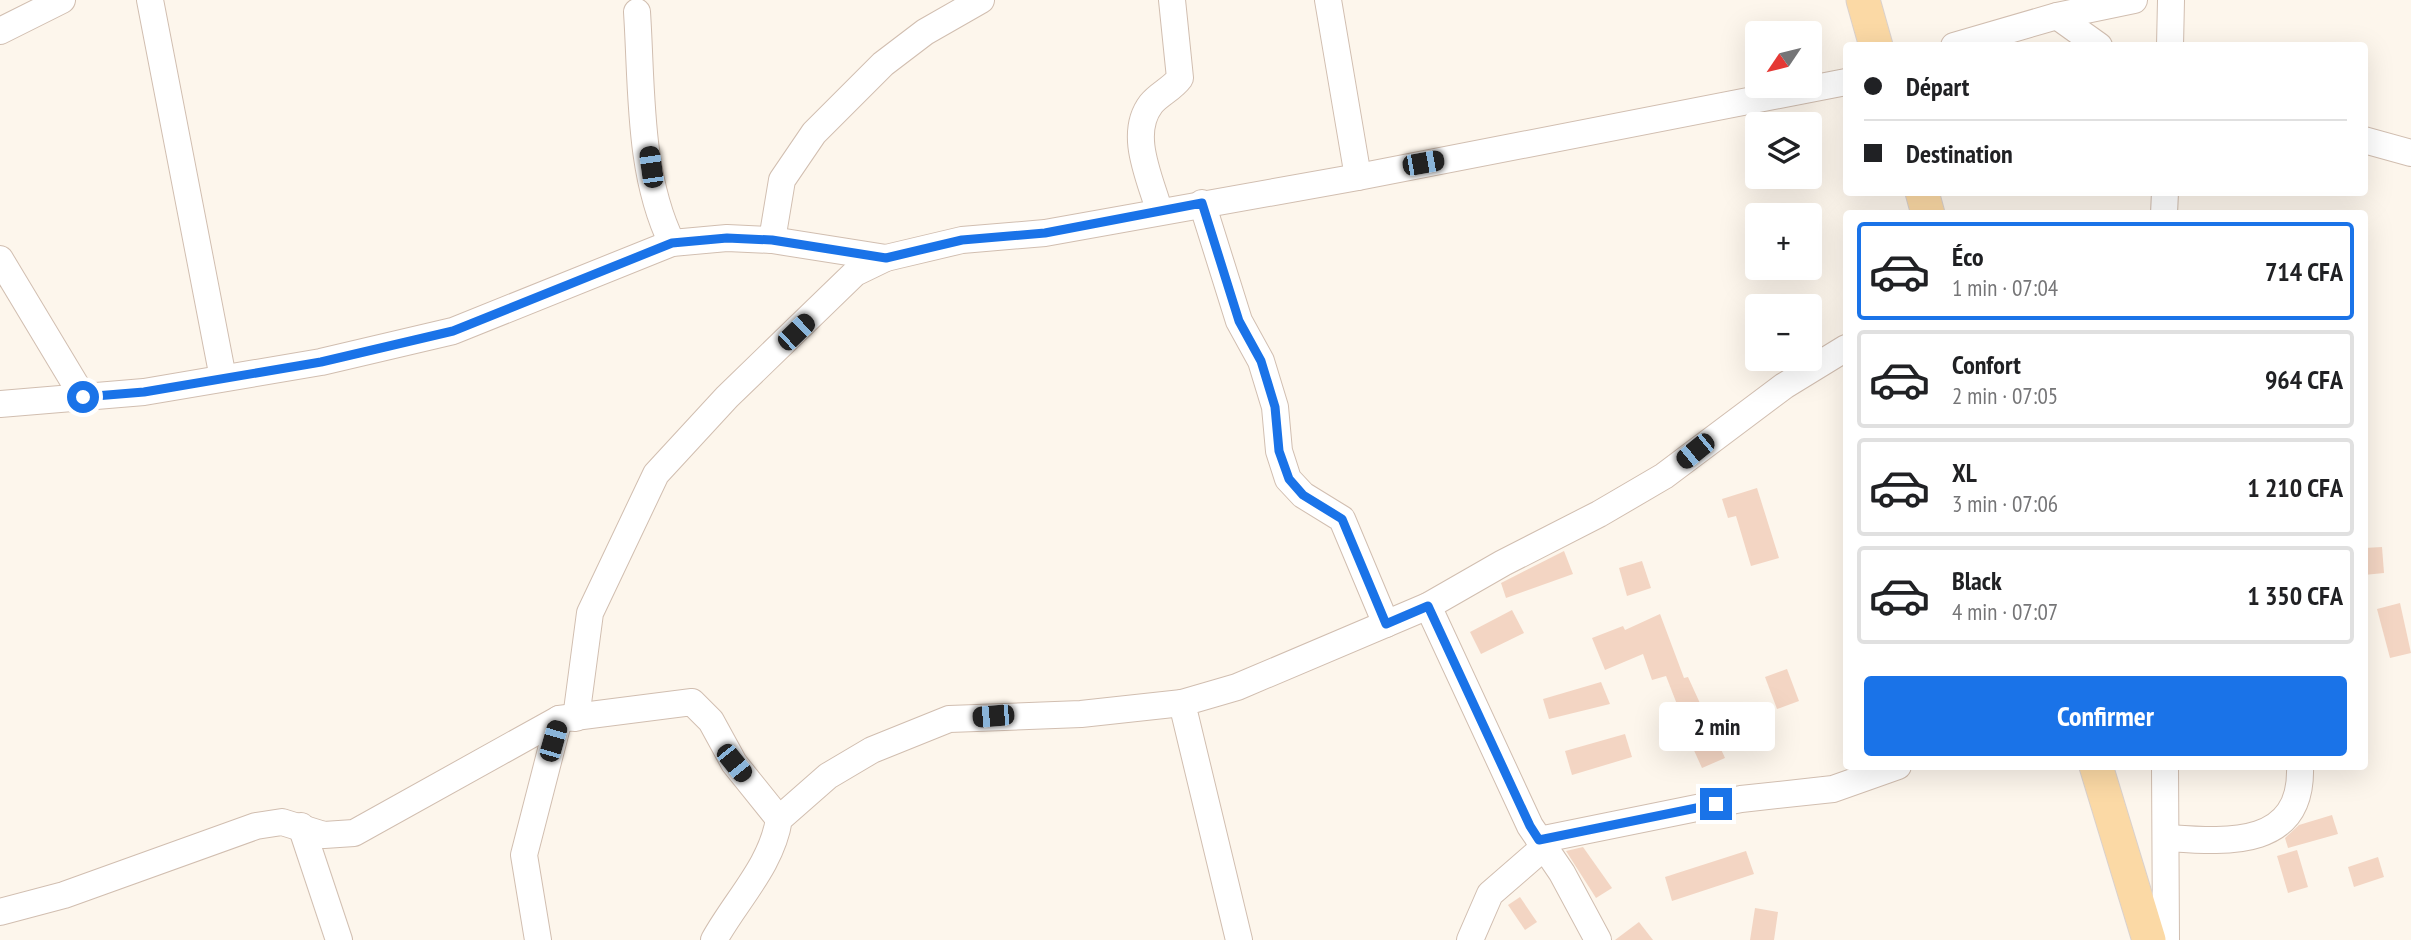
<!DOCTYPE html>
<html lang="fr">
<head>
<meta charset="utf-8">
<style>
  :root { --surface:#fff; --page:#f6f6f6; --text:#202124; --muted:#757577; --line:#e0e0e0; --accent:#1a73e8 }
  body { margin:0; font-family:"PT Sans Narrow",sans-serif; background:var(--page); color:var(--text); height:100vh; display:flex; flex-direction:column; font-size:26px; white-space:nowrap }
  * { box-sizing:border-box; margin:0 }
  p { font-size:23px; color:var(--muted) }
  .icon { flex:none; width:38px; height:38px; fill:none; stroke:currentColor; stroke-width:2; stroke-linecap:round; stroke-linejoin:round }
  .map { position:relative; flex:1; overflow:hidden }
  .panel { position:absolute; left:1843px; top:210px; width:525px; height:560px; display:flex; flex-direction:column; background:var(--surface); border-radius:7px; box-shadow:0 7px 28px #0002 }
  .panel>* { flex:none }
  .top-card { position:absolute; left:1843px; top:42px; width:525px; height:154px; border-radius:7px; box-shadow:0 7px 28px #0002; display:grid; align-content:center; height:154px; padding:0 21px; background:var(--surface) }
  .needle { width:46px; rotate:235deg }
  .buttons { position:absolute; left:1745px; top:21px; display:grid; gap:14px }
  .buttons a { display:grid; place-items:center; width:77px; height:77px; border-radius:7px; background:var(--surface); box-shadow:0 7px 28px #0002; font-size:35px }
  .end { position:absolute; width:32px; height:32px; margin:-16px; border:9px solid #1a73e8; background:#fff; box-shadow:0 0 0 4px #fff }
  .from { border-radius:50% }
  .bubble { position:absolute; height:49px; border-radius:7px; background:var(--surface); box-shadow:0 7px 28px #0002; font-size:23px; font-weight:700; line-height:49px; text-align:center }
  .car { position:absolute; width:21px; height:42px; margin:-21px -10px; border-radius:9px; box-shadow:0 0 5px 2px #0007; background:linear-gradient(#222 24%,#8ab4d8 0 40%,#222 0 76%,#8ab4d8 0 86%,#222 0) }
  .top-card b { display:flex; align-items:center; gap:24px; height:66px; font-size:26px }
  .top-card b+b { border-top:2px solid var(--line) }
  .top-card i { width:18px; height:18px; background:var(--text) }
  ul { padding:12px 0 0; list-style:none }
  li { display:flex; align-items:center; gap:21px; height:98px; margin:0 14px 10px; padding:0 7px; border:4px solid var(--line); border-radius:7px }
  li div { flex:1 }
  li b { display:block; font-size:26px }
  li em { font-style:normal; font-weight:700 }
  li.active { border-color:var(--accent) }
  li>.icon { width:63px; height:63px; stroke-width:1.5 }
  .button { display:flex; gap:14px; margin-top:auto; padding:14px 21px }
  .button a { flex:1; height:80px; border-radius:7px; background:var(--accent); color:#fff; font-size:28px; font-weight:700; line-height:80px; text-align:center }
  .map>svg:first-child { display:block }
</style>
</head>
<body>
<div class="map">
<svg width="2411" height="940" viewBox="0 0 2411 940">
  <rect width="100%" height="100%" fill="#fdf6ec"/>
  <g fill="#f3d5c3">
    <polygon points="1757,488 1779,558 1751,566 1736,516 1728,518 1722,499"/>
    <polygon points="2382,547 2384,573 2364,575 2364,548"/>
    <polygon points="1564,551 1573,574 1506,598 1501,583"/>
    <polygon points="1642,561 1651,588 1627,596 1619,568"/>
    <polygon points="2400,603 2411,653 2390,658 2377,609"/>
    <polygon points="1512,610 1524,633 1481,654 1470,632"/>
    <polygon points="1660,614 1684,678 1688,677 1725,758 1702,768 1692,746 1695,744 1678,713 1680,712 1666,676 1652,680 1643,654 1605,670 1592,638 1623,626 1625,630"/>
    <polygon points="1787,669 1799,701 1777,709 1765,677"/>
    <polygon points="1601,682 1610,704 1549,719 1543,699"/>
    <polygon points="1625,734 1632,757 1572,775 1565,751"/>
    <polygon points="2332,815 2338,834 2288,848 2285,838 2299,825"/>
    <polygon points="1583,847 1612,888 1596,898 1566,851"/>
    <polygon points="2297,850 2308,887 2288,893 2277,856"/>
    <polygon points="1746,851 1754,874 1672,901 1665,877"/>
    <polygon points="2378,857 2384,877 2354,887 2348,867"/>
    <polygon points="1520,897 1537,922 1525,930 1508,905"/>
    <polygon points="1755,908 1778,912 1774,940 1750,940"/>
    <polygon points="1639,922 1653,940 1615,940"/>
  </g>
  <g fill="none" stroke-linecap="round" stroke-linejoin="round">
    <g stroke="#d1beb0" stroke-width="28">
      <g id="minor">
        <polyline points="150,0 223,378"/>
        <polyline points="1328,0 1358,177"/>
        <path d="M637 12C642 87 638 174 672 243"/>
        <polyline points="2057,16 2099,46"/>
        <polyline points="0,31 62,0"/>
        <polyline points="1954,46 2057,16 2134,0"/>
        <polyline points="2170,46 2171,0"/>
        <polyline points="2364,140 2411,153"/>
        <polyline points="1202,203 1239,321 1261,361 1275,407 1279,451 1288,479 1303,495 1342,519 1386,624"/>
        <path d="M1159 210C1150 178 1128 134 1151 104 1159 94 1172 89 1180 78L1172 0"/>
        <polyline points="2164,214 2165,192"/>
        <polyline points="772,240 782,180 814,133 883,64 925,32 981,0"/>
        <polyline points="0,259 83,397"/>
        <polyline points="0,404 144,392 321,362 453,331 672,243 727,238 772,240 886,258"/>
        <polyline points="1428,606 1530,826 1562,873 1598,940"/>
        <polyline points="576,718 590,613 656,474 727,397 855,273 886,258 962,240 1045,233 1358,177 1846,82"/>
        <polyline points="2165,766 2166,940"/>
        <polyline points="301,826 339,940"/>
        <path d="M2168 838C2226 842 2303 849 2300 766"/>
        <polyline points="1539,840 1741,799 1833,789 1898,766"/>
        <polyline points="0,912 64,895 256,826 282,822 324,835 354,833 559,719 692,702 711,721 734,763 779,819"/>
        <polyline points="538,940 524,855 559,719"/>
        <path d="M714 940C736 900 772 865 779 819L828 776 872 750 949 719 1081 714 1182 703"/>
        <polyline points="1239,940 1182,703 1237,687 1428,606 1503,563 1599,514 1664,476 1784,386 1846,348"/>
        <polyline points="1470,940 1490,894 1543,848"/>
      </g>
    </g>
    <g stroke="#dad1cd" stroke-width="35">
      <g id="major">
        <polyline points="1863,0 1876,46"/>
        <polyline points="1922,192 1928,214"/>
        <polyline points="2096,766 2149,940"/>
      </g>
    </g>
    <use href="#minor" stroke="#fff" stroke-width="26"/>
    <use href="#major" stroke="#fbd9a5" stroke-width="33"/>
  </g>
  <g fill="none" stroke-linecap="round" stroke-linejoin="round">
    <polyline stroke="#1a73e8" stroke-width="9" points="83,397 144,392 321,362 453,331 672,243 727,238 772,240 886,258 962,240 1045,233 1202,203 1239,321 1261,361 1275,407 1279,451 1289,479 1303,495 1342,519 1386,624 1428,606 1530,826 1539,840 1716,804"/>
  </g>
</svg>
<div class="buttons">
<a><svg class="needle" viewBox="-14 -14 28 28"><path d="M0-13l5 13h-10z" fill="#e53935"/><path d="M0 13l5-13h-10z" fill="#757577"/></svg></a>
<a><svg class="icon" aria-label="layers" viewBox="0 0 24 24"><path d="M12 4l9 5-9 5-9-5zM3 14l9 5 9-5"/></svg></a>
<a>+</a>
<a>−</a>
</div>
<i class="end from" style="left:83px;top:397px"></i>
<i class="end" style="left:1716px;top:804px"></i>
<div class="bubble" style="left:1659px;top:702px;width:116px">2 min</div>
<i class="car" style="left:1423px;top:163px;rotate:80deg"></i>
<i class="car" style="left:651px;top:167px;rotate:352deg"></i>
<i class="car" style="left:796px;top:332px;rotate:46deg"></i>
<i class="car" style="left:1695px;top:451px;rotate:231deg"></i>
<i class="car" style="left:993px;top:716px;rotate:265deg"></i>
<i class="car" style="left:553px;top:741px;rotate:16deg"></i>
<i class="car" style="left:734px;top:763px;rotate:141deg"></i>
<div class="top-card">
<b><i class="from"></i>Départ</b>
<b><i></i>Destination</b>
</div>
<section class="panel">
<ul>
<li class="active"><svg class="icon" aria-label="car" viewBox="0 0 24 24"><path d="M5 17H2v-5l4-1 3-4h7l3 4 3 1v5h-3M9 17h6M6 11h13"/><circle cx="7" cy="17" r="2"/><circle cx="17" cy="17" r="2"/></svg><div><b>Éco</b><p>1 min · 07:04</p></div><em>714 CFA</em></li>
<li><svg class="icon" aria-label="car" viewBox="0 0 24 24"><path d="M5 17H2v-5l4-1 3-4h7l3 4 3 1v5h-3M9 17h6M6 11h13"/><circle cx="7" cy="17" r="2"/><circle cx="17" cy="17" r="2"/></svg><div><b>Confort</b><p>2 min · 07:05</p></div><em>964 CFA</em></li>
<li><svg class="icon" aria-label="car" viewBox="0 0 24 24"><path d="M5 17H2v-5l4-1 3-4h7l3 4 3 1v5h-3M9 17h6M6 11h13"/><circle cx="7" cy="17" r="2"/><circle cx="17" cy="17" r="2"/></svg><div><b>XL</b><p>3 min · 07:06</p></div><em>1 210 CFA</em></li>
<li><svg class="icon" aria-label="car" viewBox="0 0 24 24"><path d="M5 17H2v-5l4-1 3-4h7l3 4 3 1v5h-3M9 17h6M6 11h13"/><circle cx="7" cy="17" r="2"/><circle cx="17" cy="17" r="2"/></svg><div><b>Black</b><p>4 min · 07:07</p></div><em>1 350 CFA</em></li>
</ul>
<div class="button"><a>Confirmer</a></div>
</section>
</div>
</body>
</html>
